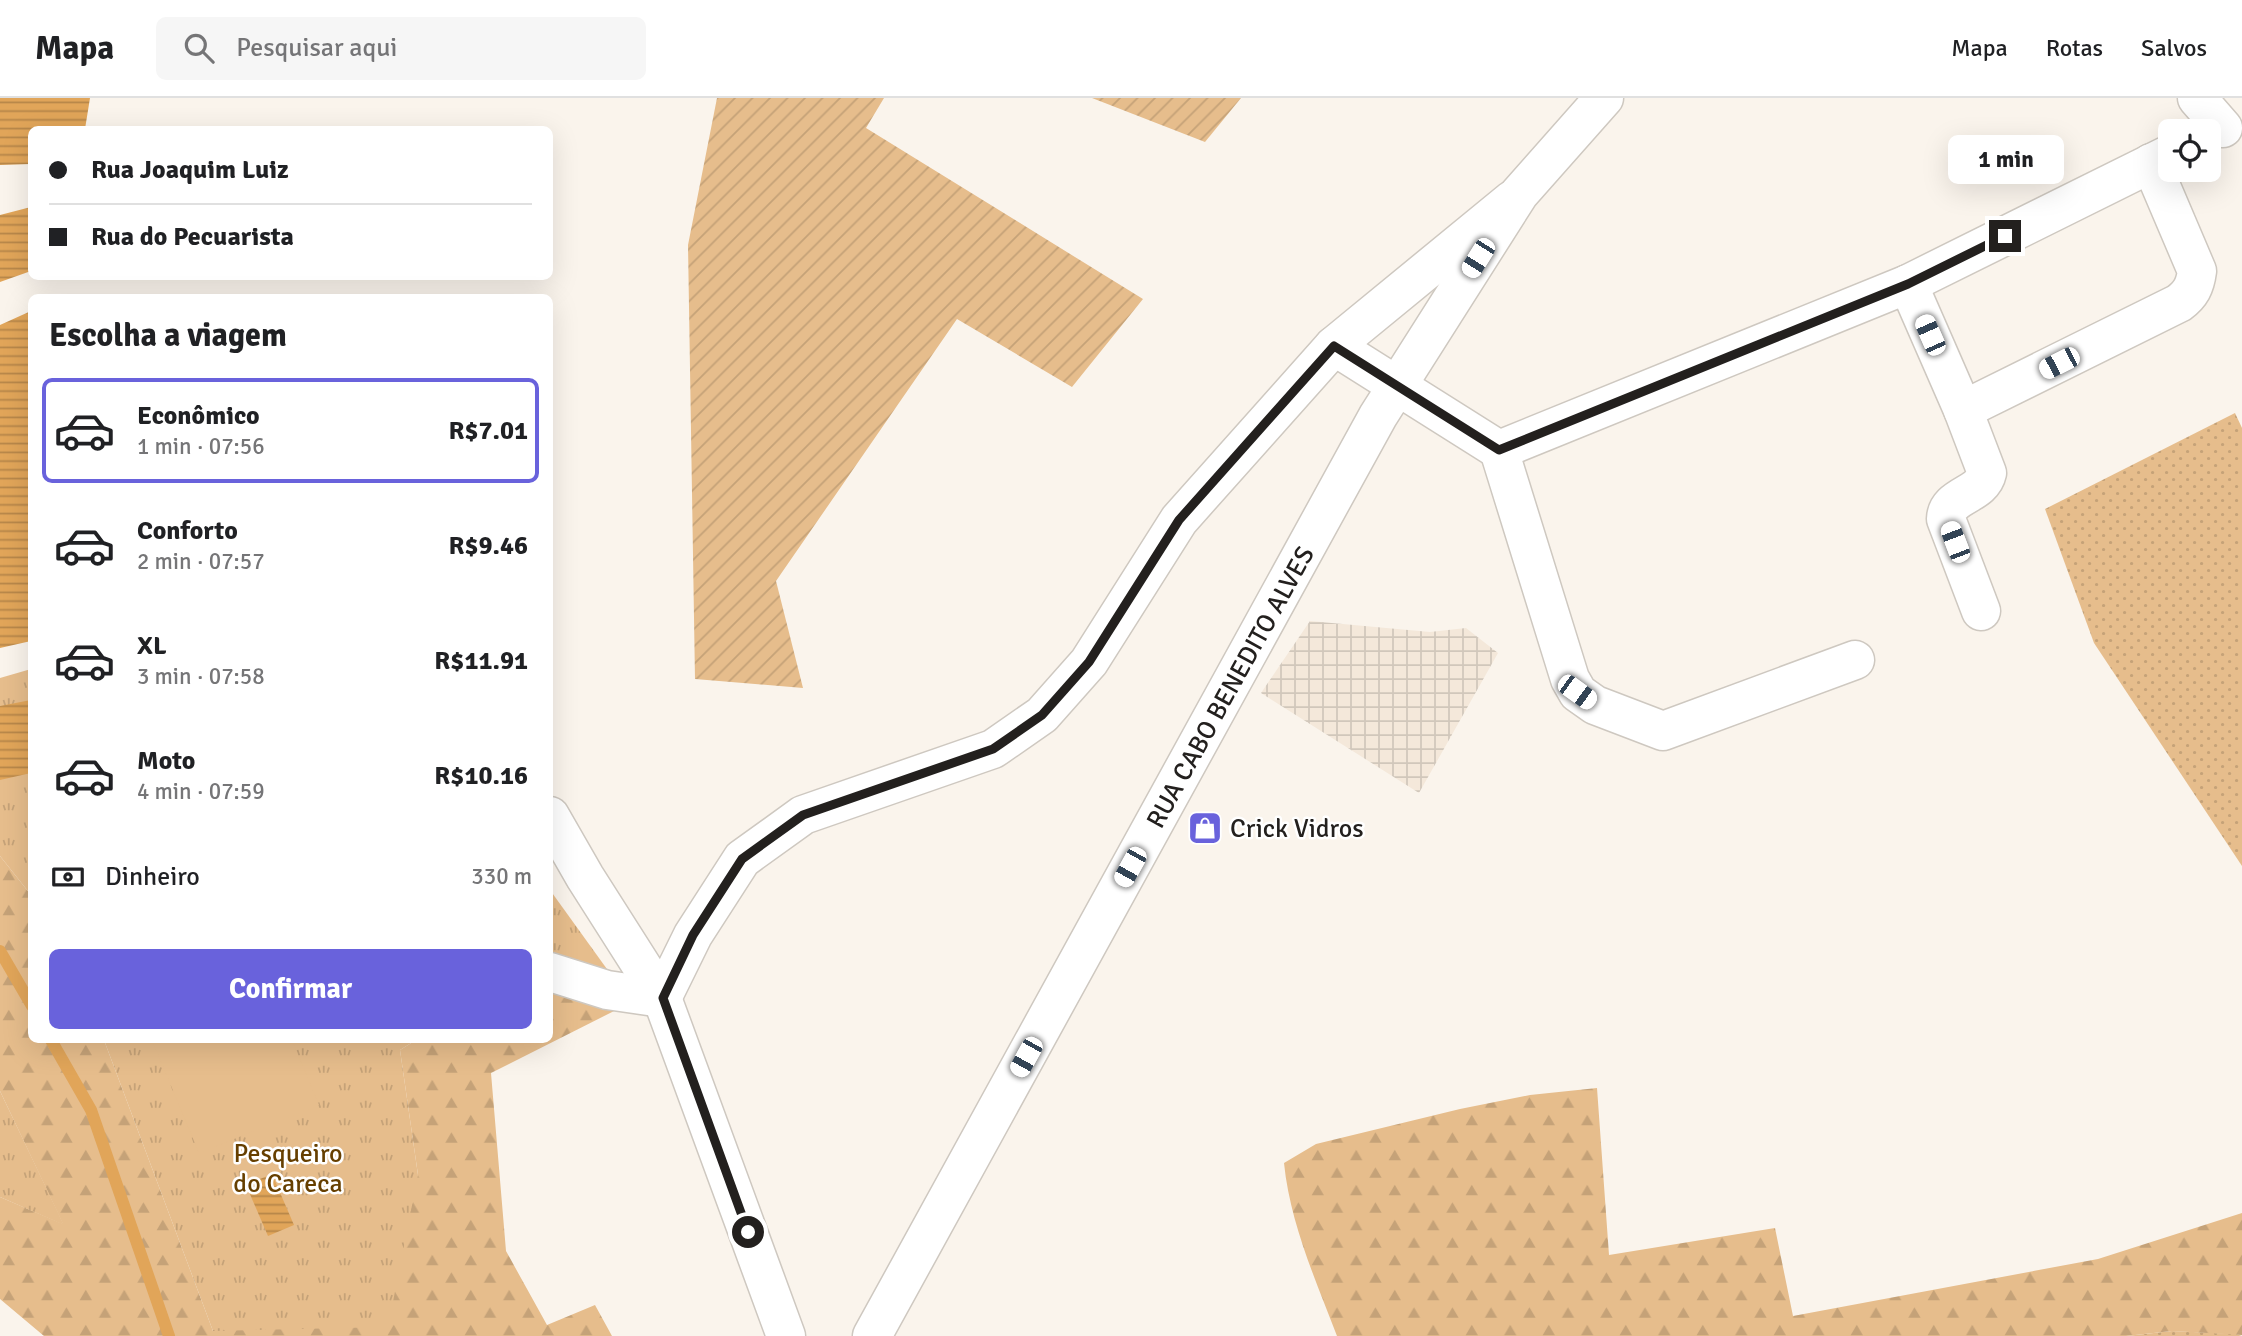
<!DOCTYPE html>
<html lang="pt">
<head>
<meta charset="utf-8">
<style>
  :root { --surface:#fff; --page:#f6f6f6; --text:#202124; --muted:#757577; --line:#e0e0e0; --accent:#6962dc }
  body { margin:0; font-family:Signika,sans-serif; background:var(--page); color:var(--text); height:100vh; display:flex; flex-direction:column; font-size:26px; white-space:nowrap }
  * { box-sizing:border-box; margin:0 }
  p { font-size:23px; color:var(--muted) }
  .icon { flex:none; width:38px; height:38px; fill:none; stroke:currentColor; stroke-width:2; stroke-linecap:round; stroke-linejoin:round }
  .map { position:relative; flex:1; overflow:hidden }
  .details { position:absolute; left:28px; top:196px; width:525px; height:749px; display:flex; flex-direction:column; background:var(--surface); border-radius:10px; box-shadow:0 7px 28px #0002 }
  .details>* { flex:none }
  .guide { position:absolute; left:28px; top:28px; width:525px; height:154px; border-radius:10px; box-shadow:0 7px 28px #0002; display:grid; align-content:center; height:154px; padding:0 21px; background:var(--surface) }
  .controls { position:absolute; left:2158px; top:21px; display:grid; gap:14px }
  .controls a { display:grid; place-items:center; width:63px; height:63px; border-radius:10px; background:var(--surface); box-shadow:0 7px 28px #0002; font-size:35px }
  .end { position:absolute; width:32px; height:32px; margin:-16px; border:9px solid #23201e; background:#fff; box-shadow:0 0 0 4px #fff }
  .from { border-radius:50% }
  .bubble { position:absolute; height:49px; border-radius:10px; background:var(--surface); box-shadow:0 7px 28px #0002; font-size:23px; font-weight:700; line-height:49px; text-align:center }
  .car { position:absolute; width:21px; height:42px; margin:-21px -10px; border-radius:9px; box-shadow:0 0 5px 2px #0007; background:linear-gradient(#fff 24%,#345 0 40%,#fff 0 76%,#345 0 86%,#fff 0) }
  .guide b { display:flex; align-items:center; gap:24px; height:66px; font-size:26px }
  .guide b+b { border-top:2px solid var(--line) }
  .guide i { width:18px; height:18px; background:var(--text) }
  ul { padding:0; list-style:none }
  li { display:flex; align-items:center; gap:21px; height:105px; margin:0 14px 10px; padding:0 7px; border:4px solid transparent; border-radius:10px }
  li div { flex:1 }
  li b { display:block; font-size:26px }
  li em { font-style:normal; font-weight:700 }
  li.active { border-color:var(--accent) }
  li>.icon { width:63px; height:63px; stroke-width:1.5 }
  h2 { padding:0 21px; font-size:32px; line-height:84px }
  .pay { display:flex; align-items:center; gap:18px; height:77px; padding:0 21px; font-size:26px }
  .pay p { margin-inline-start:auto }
  .primary-button { display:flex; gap:14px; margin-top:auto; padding:14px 21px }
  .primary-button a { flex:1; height:80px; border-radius:10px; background:var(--accent); color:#fff; font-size:28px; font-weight:700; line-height:80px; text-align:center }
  header { display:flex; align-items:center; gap:42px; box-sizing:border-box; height:98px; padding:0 35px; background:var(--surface); border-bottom:2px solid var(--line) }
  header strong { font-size:33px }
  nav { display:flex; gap:38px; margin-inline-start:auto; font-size:24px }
  .search { width:490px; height:63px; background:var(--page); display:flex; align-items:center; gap:18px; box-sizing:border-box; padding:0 24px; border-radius:10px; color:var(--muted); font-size:26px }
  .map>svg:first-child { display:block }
</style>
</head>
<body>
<header>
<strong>Mapa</strong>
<div class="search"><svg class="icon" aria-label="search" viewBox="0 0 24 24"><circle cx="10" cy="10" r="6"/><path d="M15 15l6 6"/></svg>Pesquisar aqui</div>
<nav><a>Mapa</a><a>Rotas</a><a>Salvos</a></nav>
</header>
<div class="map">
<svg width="2242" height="1238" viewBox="0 0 2242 1238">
  <defs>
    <pattern id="industrial-grid" width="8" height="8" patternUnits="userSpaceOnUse" patternTransform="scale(1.75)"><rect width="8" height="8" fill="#f4e8da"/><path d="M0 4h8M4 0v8" fill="none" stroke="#d1c7bb"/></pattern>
    <pattern id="grass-dots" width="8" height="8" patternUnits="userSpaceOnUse" patternTransform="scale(1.75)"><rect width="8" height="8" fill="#e6bd8c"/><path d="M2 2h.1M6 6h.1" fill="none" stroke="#c5a278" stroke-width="1.8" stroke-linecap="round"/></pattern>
    <pattern id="forest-firs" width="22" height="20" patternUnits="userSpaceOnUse" patternTransform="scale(1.75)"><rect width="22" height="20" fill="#e6bd8c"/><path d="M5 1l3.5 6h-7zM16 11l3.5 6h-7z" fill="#c5a278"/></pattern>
    <pattern id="park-tufts" width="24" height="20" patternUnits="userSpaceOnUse" patternTransform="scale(1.75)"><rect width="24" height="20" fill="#e6bd8c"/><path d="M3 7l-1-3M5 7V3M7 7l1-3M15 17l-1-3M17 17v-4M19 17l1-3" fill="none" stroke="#c5a278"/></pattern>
    <pattern id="garden-furrows" width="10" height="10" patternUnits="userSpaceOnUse" patternTransform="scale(1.75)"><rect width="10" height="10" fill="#e6bd8c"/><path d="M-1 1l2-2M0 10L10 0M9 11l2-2" fill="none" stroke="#c5a278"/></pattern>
    <pattern id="water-rules" width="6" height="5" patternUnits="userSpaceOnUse" patternTransform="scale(1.75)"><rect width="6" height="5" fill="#e1a559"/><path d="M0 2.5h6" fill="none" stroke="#b68649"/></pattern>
  </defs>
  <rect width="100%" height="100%" fill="#faf4ec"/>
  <polygon fill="url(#industrial-grid)" points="1310,523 1430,534 1466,530 1498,555 1419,695 1261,595"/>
  <g fill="url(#grass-dots)">
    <polygon points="2235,315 2242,330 2242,768 2094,545 2045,411"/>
    <polygon points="2172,1233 2236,1236 2242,1238 2126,1238"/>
  </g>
  <g fill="url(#forest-firs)">
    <polygon points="0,758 31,797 32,942 104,942 213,1233 418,1077 400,952 416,942 550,942 550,890 628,906 491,975 506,1153 547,1227 595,1207 612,1238 44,1238 0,1201 0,1099 63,1126 0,993"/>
    <path d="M1597 990 1609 1157 1775 1130 1793 1218 2098 1161 2242 1115V1237L2172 1233 2126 1238H1337C1316 1183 1290 1125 1284 1065L1316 1046 1460 1011 1530 997Z"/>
  </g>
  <g fill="url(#park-tufts)">
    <polygon points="31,571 31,797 0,758 0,580"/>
    <polygon points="550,792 617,885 550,890"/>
    <polygon points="104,942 416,942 400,952 418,1077 388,1229 213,1233"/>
    <polygon points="0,993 64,1127 0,1099"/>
  </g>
  <g fill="url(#garden-furrows)">
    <polygon points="717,0 884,0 866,30 1143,201 1072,289 957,221 776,483 803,590 695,581 688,147"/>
    <polygon points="1092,0 1241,0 1205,44"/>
  </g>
  <polygon fill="#e6bd8c" points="152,942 292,942 319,1007 199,1055"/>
  <g fill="url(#water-rules)">
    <polygon points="0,0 90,0 85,31 32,32 31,66 0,67"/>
    <polygon points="31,109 31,173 0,184 0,117"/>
    <polygon points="31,213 31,543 0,550 0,227"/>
    <polygon points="31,602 31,675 0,682 0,608"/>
    <polygon points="272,1076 294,1127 268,1138 246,1087"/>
  </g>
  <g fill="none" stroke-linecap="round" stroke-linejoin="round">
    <g stroke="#e1a559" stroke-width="12">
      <polyline points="0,853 32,908"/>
      <polyline points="51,942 91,1012 169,1238"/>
    </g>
    <g stroke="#cec8c0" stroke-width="41">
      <g id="minor">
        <polyline points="2197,0 2223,30"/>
        <path d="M1908 186 1963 312 1987 375C1982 398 1947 396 1946 421L1981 513"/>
        <polyline points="1334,248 1499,352"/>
        <path d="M1963 312 2179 205C2191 196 2195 188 2197 173L2151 65"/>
        <polyline points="1499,352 1908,186 2170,56"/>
        <polyline points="1499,352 1570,581 1578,595 1595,607 1663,633 1855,562"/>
        <polyline points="550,718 585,779 662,900 786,1238"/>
        <polyline points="550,874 607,892 662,900 693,837 742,761 803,717 993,651 1042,617 1089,564 1179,422 1334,248 1512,102"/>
      </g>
    </g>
    <g stroke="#cec8c0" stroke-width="41">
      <polyline id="major" points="872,1238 1378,318 1519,96 1604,0"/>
    </g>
    <use href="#minor" stroke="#fff" stroke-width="38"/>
    <use href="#major" stroke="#fff" stroke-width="38"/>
  </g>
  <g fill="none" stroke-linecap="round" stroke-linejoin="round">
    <polyline stroke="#23201e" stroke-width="9" points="748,1134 663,900 693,837 742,761 803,717 993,651 1042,617 1089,564 1179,422 1334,248 1499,352 1908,186 2005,138"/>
  </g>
  <defs>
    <g id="shop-square" transform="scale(1.75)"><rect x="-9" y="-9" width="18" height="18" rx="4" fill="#6962dc" stroke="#fff"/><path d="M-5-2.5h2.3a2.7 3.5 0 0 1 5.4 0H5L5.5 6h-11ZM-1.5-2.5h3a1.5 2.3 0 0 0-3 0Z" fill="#fff"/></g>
  </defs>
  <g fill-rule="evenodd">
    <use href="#shop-square" x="1205" y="730"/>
  </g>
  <g text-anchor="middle" stroke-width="5" stroke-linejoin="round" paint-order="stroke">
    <g font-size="26" fill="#23201e" stroke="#fff">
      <text transform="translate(1230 589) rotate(-61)" y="9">RUA CABO BENEDITO ALVES</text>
    </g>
    <g font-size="26" fill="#23201e" stroke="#fff" text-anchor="start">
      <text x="1230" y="739">Crick Vidros</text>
    </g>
    <g font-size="26" fill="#663f00" stroke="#fff">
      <text x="288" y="1064">Pesqueiro<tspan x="288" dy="30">do Careca</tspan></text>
    </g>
  </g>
</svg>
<div class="controls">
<a><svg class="icon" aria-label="locate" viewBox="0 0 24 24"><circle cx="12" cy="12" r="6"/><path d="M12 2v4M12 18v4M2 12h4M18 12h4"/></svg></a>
</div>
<i class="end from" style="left:748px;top:1134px"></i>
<i class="end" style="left:2005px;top:138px"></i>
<div class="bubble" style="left:1948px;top:37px;width:116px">1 min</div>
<i class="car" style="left:1478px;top:160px;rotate:212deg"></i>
<i class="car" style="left:1930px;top:237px;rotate:336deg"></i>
<i class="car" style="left:2059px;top:265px;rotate:243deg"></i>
<i class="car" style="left:1955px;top:444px;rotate:339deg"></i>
<i class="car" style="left:1577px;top:594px;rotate:126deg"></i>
<i class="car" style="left:1130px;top:769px;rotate:209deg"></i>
<i class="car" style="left:1026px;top:959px;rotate:209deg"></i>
<div class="guide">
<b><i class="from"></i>Rua Joaquim Luiz</b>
<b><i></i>Rua do Pecuarista</b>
</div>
<section class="details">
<h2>Escolha a viagem</h2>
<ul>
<li class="active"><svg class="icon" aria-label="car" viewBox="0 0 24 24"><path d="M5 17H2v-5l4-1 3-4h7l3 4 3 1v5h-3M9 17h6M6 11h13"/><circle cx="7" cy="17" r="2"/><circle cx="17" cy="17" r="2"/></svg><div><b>Econômico</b><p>1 min · 07:56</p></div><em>R$7.01</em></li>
<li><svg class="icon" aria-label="car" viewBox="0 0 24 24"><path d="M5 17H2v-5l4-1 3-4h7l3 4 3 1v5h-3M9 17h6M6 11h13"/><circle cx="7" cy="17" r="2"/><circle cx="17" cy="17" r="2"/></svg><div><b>Conforto</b><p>2 min · 07:57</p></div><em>R$9.46</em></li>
<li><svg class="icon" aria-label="car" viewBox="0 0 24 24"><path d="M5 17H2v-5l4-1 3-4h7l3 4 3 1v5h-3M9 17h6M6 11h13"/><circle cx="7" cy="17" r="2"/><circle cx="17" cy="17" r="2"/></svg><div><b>XL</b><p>3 min · 07:58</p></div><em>R$11.91</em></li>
<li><svg class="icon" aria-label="car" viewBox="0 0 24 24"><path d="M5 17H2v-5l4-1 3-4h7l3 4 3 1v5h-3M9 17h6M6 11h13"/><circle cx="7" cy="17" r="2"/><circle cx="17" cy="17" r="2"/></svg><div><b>Moto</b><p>4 min · 07:59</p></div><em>R$10.16</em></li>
</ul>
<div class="pay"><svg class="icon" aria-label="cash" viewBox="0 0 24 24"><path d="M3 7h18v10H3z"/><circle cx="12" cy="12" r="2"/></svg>Dinheiro<p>330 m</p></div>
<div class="primary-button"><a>Confirmar</a></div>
</section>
</div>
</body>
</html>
